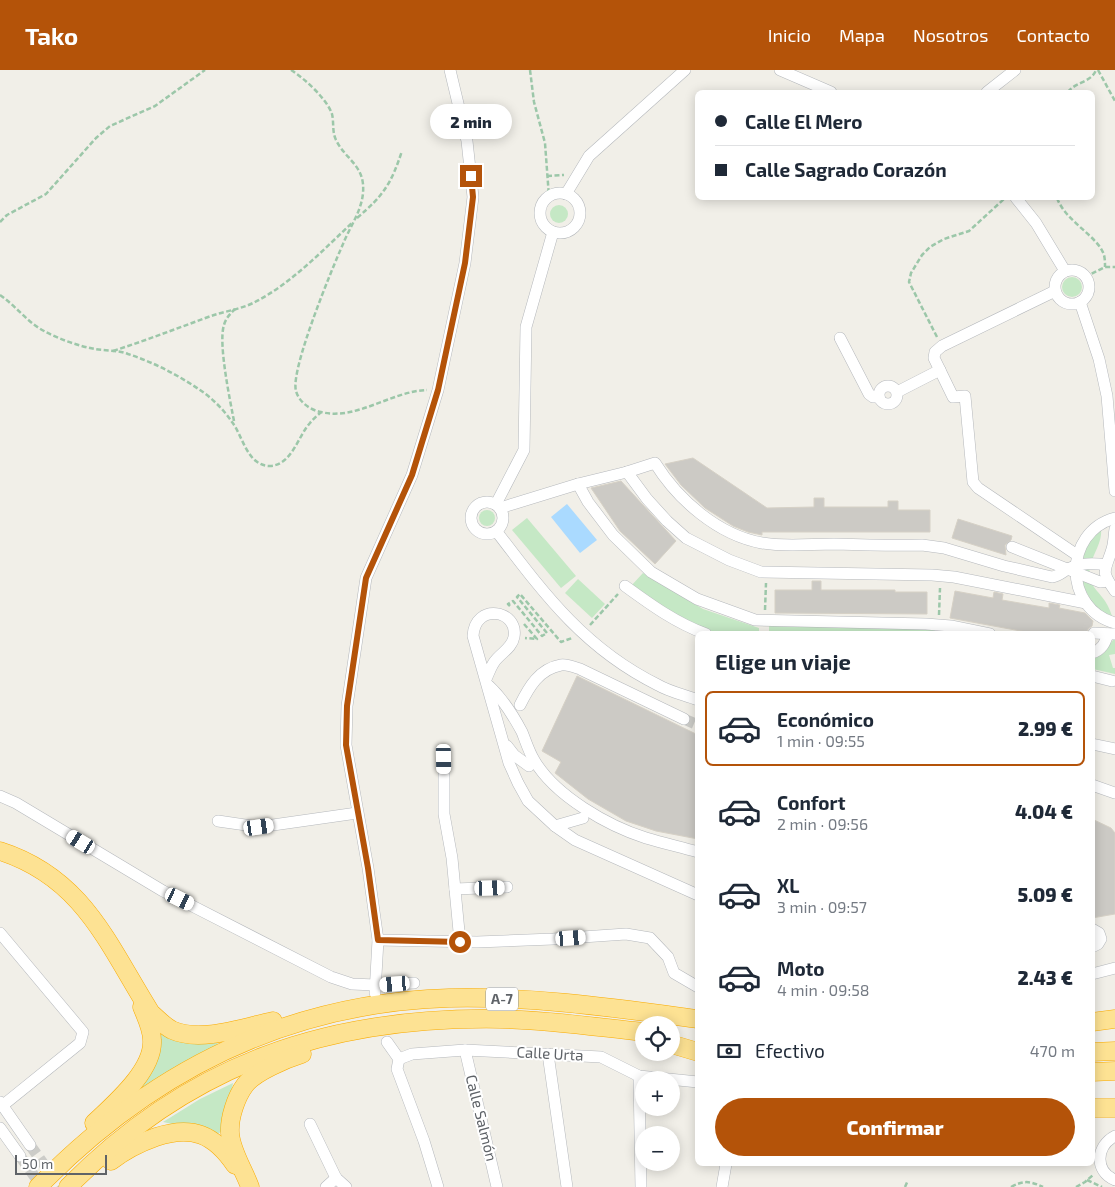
<!DOCTYPE html>
<html lang="es">
<head>
<meta charset="utf-8">
<style>
  :root { --surface:#fff; --page:#f2f2f3; --text:#1f2937; --muted:#747a83; --line:#e0e1e3; --accent:#b45309 }
  body { margin:0; font-family:"Exo 2",sans-serif; background:var(--page); color:var(--text); height:100vh; display:flex; flex-direction:column; font-size:19px; white-space:nowrap }
  * { box-sizing:border-box; margin:0 }
  p { font-size:16px; color:var(--muted) }
  .icon { flex:none; width:28px; height:28px; fill:none; stroke:currentColor; stroke-width:2; stroke-linecap:round; stroke-linejoin:round }
  .map { position:relative; flex:1; overflow:hidden }
  .drawer { position:absolute; left:695px; top:561px; width:400px; height:535px; display:flex; flex-direction:column; background:var(--surface); border-radius:8px; box-shadow:0 2px 12px #0003 }
  .drawer>* { flex:none }
  .banner { position:absolute; left:695px; top:20px; width:400px; height:110px; border-radius:8px; box-shadow:0 2px 12px #0003; display:grid; align-content:center; height:110px; padding:0 20px; background:var(--surface) }
  .fabs { position:absolute; left:635px; top:946px; display:grid; gap:10px }
  .fabs a { display:grid; place-items:center; width:45px; height:45px; border-radius:50%; background:var(--surface); box-shadow:0 2px 12px #0003; font-size:25px }
  .scale { position:absolute; left:15px; bottom:12px; width:92px; box-sizing:border-box; padding-left:5px; border:2px solid #5f6368; border-top:0; font-size:14px; line-height:18px; white-space:nowrap; color:#5f6368; -webkit-text-stroke:4px #fff; paint-order:stroke }
  .end { position:absolute; width:22px; height:22px; margin:-11px; border:6px solid #b45309; background:#fff; box-shadow:0 0 0 2px #fff }
  .from { border-radius:50% }
  .bubble { position:absolute; height:35px; border-radius:18px; background:var(--surface); box-shadow:0 2px 12px #0003; font-size:16px; font-weight:800; line-height:35px; text-align:center }
  .car { position:absolute; width:15px; height:30px; margin:-15px -8px; border-radius:6px; box-shadow:0 0 4px 1px #0007; background:linear-gradient(#fff 24%,#345 0 40%,#fff 0 76%,#345 0 86%,#fff 0) }
  .banner b { display:flex; align-items:center; gap:18px; height:48px; font-size:19px }
  .banner b+b { border-top:1px solid var(--line) }
  .banner i { width:12px; height:12px; background:var(--text) }
  ul { padding:0; list-style:none }
  li { display:flex; align-items:center; gap:15px; height:75px; margin:0 10px 8px; padding:0 10px; border:2px solid transparent; border-radius:8px }
  li div { flex:1 }
  li b { display:block; font-size:19px }
  li em { font-style:normal; font-weight:800 }
  li.on { border-color:var(--accent) }
  li>.icon { width:45px; height:45px; stroke-width:1.5 }
  h2 { padding:0 20px; font-size:22px; line-height:60px }
  .pay { display:flex; align-items:center; gap:12px; height:55px; padding:0 20px; font-size:19px }
  .pay p { margin-inline-start:auto }
  .cta { display:flex; gap:10px; margin-top:auto; padding:10px 20px }
  .cta a { flex:1; height:58px; border-radius:30px; background:var(--accent); color:#fff; font-size:20px; font-weight:800; line-height:58px; text-align:center }
  header { display:flex; align-items:center; gap:30px; box-sizing:border-box; height:70px; padding:0 25px; background:var(--accent); color:#fff }
  header strong { font-size:24px }
  nav { display:flex; gap:28px; margin-inline-start:auto; font-size:18px }
  .map>svg:first-child { display:block }
</style>
</head>
<body>
<header>
<strong>Tako</strong>
<nav><a>Inicio</a><a>Mapa</a><a>Nosotros</a><a>Contacto</a></nav>
</header>
<div class="map">
<svg width="1115" height="1117" viewBox="0 0 1115 1117">
  <rect width="100%" height="100%" fill="#f1efe8"/>
  <g fill="#c5e8c5">
    <circle cx="559" cy="144" r="9"/>
    <circle cx="1072" cy="217" r="10"/>
    <circle cx="487" cy="448" r="8"/>
    <polygon points="527,448 576,506 561,518 512,460"/>
    <path d="M1101 459C1103 476 1086 491 1090 508 1092 518 1100 523 1105 531 1109 537 1111 543 1113 549L1096 540 1079 508 1083 482 1090 470Z"/>
    <polygon points="643,503 703,539 759,558 759,564 718,564 694,557 631,516"/>
    <polygon points="578,509 605,534 592,548 565,523"/>
    <polygon points="769,556 935,559 935,564 769,564"/>
    <polygon points="1113,570 1115,570 1115,584 1109,585 1113,598 1115,598 1115,604 1093,599 1093,589 1104,583"/>
    <polygon points="153,954 220,969 217,975 181,994 140,1021 136,1015"/>
    <polygon points="233,1013 224,1059 218,1064 163,1052 200,1029"/>
  </g>
  <polygon fill="#aadaff" points="567,434 597,470 580,483 551,447"/>
  <g fill="#cccac5" stroke="#d6d1c6">
    <polygon points="693,388 767,438 814,437 814,428 824,428 824,437 888,437 888,431 898,431 898,440 930,440 930,462 762,462 762,465 748,462 733,456 705,438 681,415 665,394"/>
    <polygon points="621,411 676,471 655,494 620,461 591,418"/>
    <polygon points="958,449 1012,466 1011,470 1005,475 1006,485 952,468"/>
    <polygon points="812,511 821,511 821,520 895,520 895,522 927,522 927,544 775,543 775,520 812,520"/>
    <polygon points="955,521 993,528 994,522 1003,524 1002,530 1049,538 1049,533 1060,535 1059,538 1085,543 1093,551 1092,556 1088,559 1087,564 1037,564 950,548"/>
    <polygon points="577,606 698,665 698,769 656,761 626,751 588,729 555,703 561,692 542,681"/>
    <polygon points="1092,749 1111,758 1115,763 1115,844 1092,848"/>
  </g>
  <g fill="none" stroke-linecap="round" stroke-linejoin="round">
    <g stroke="#ccccc8" stroke-width="11" stroke-dasharray="11 5.5" stroke-linecap="butt">
      <polyline points="684,649 698,655"/>
      <polyline points="30,1075 60,1117"/>
      <polyline points="20,1086 42,1117"/>
    </g>
    <g stroke="#b5b8bc" stroke-width="12">
      <g id="minor">
        <polyline points="780,0 831,22"/>
        <polyline points="987,22 1015,0"/>
        <circle cx="560" cy="143" r="20"/>
        <polyline points="566,124 589,86 685,0"/>
        <polyline points="1016,128 1036,153 1065,201"/>
        <circle cx="1072" cy="217" r="17"/>
        <polyline points="1055,221 942,276 935,282 934,288 953,327 965,326 973,412 978,418 1077,485"/>
        <polyline points="1080,232 1099,289 1107,326 1115,421"/>
        <polyline points="840,268 869,324 873,327 879,327"/>
        <circle cx="888" cy="325" r="9"/>
        <polyline points="897,322 940,300"/>
        <path d="M627 402 655 393C678 430 718 465 762 473 784 477 811 474 834 474 863 475 893 476 922 475L944 478 1004 496 1052 507C1060 506 1063 501 1070 498 1079 493 1095 493 1106 495"/>
        <polyline points="578,414 588,432 613,465 651,502 697,529 755,550 926,554 951,556 990,564"/>
        <circle cx="487" cy="448" r="16"/>
        <polyline points="496,434 524,380 526,257 553,162"/>
        <polyline points="500,438 578,414 627,402 647,429 667,451 686,468 729,490 761,502 932,505 954,507 1086,533"/>
        <path d="M1115 448C1063 462 1063 539 1115 553"/>
        <path d="M1115 459C1114 465 1114 473 1112 479 1105 502 1100 500 1115 521"/>
        <path d="M497 462C545 525 585 579 658 615 670 622 685 625 698 630"/>
        <polyline points="1012,477 1090,508 1100,512 1108,511"/>
        <path d="M625 516C651 535 676 553 706 564"/>
        <polyline points="1094,563 1114,564"/>
        <path d="M1092 583C1102 580 1105 573 1108 564"/>
        <polyline points="1092,606 1112,611"/>
        <path d="M486 609C489 603 491 596 495 591 501 583 512 578 514 567 519 540 475 532 473 566L509 693 518 713 528 731 555 756 575 770 698 825"/>
        <path d="M489 616C503 629 513 645 522 662 526 672 529 682 534 690 555 726 608 756 646 768 663 773 680 777 698 782"/>
        <path d="M520 635C529 617 539 599 561 595 566 594 574 597 580 599L684 649"/>
        <polyline points="1092,674 1115,679"/>
        <polyline points="507,676 514,685 529,696"/>
        <polyline points="444,689 444,744 452,788 460,872"/>
        <polyline points="1092,715 1115,723"/>
        <polyline points="0,726 16,733 163,821 331,907 352,914 375,915 414,913"/>
        <polyline points="218,751 259,757 357,743"/>
        <polyline points="555,756 583,748"/>
        <polyline points="455,819 507,817"/>
        <polyline points="1092,859 1099,863 1101,869 1098,874 1092,877"/>
        <polyline points="0,863 83,962 80,973 2,1036"/>
        <polyline points="378,870 477,872 553,869 626,864 650,868 668,887 674,903 698,917"/>
        <polyline points="1092,904 1115,898"/>
        <polyline points="375,923 378,870 368,798 346,675 347,636 366,508 412,405 438,320 465,193 473,127 467,71 450,0"/>
        <polyline points="387,972 399,989 397,999 424,1071 438,1117"/>
        <polyline points="465,980 497,1117"/>
        <polyline points="548,984 567,1117"/>
        <polyline points="399,989 412,984 465,980 601,987 639,1006 698,1012"/>
        <polyline points="639,1006 641,1117"/>
        <polyline points="0,1032 30,1075"/>
        <polyline points="310,1054 336,1108 346,1117"/>
        <polyline points="0,1058 20,1086"/>
        <path d="M1115 1066C1096 1076 1094 1101 1115 1110"/>
        <polyline points="326,1117 336,1108"/>
        <polyline points="722,1117 726,1094"/>
      </g>
    </g>
    <g stroke="#f9ab00" stroke-width="19">
      <g id="highway">
        <path d="M0 781C84 808 108 875 151 943 158 949 164 956 172 960 200 973 245 957 273 951"/>
        <polyline points="1092,952 1115,949"/>
        <polyline points="671,974 698,982"/>
        <polyline points="1092,982 1115,981"/>
        <polyline points="1092,1002 1115,1001"/>
        <polyline points="1092,1038 1115,1038"/>
        <path d="M94 1053C114 1034 154 1000 152 970 152 959 146 947 142 937"/>
        <path d="M111 1091C125 1080 139 1073 156 1067 192 1055 214 1064 235 1095"/>
        <path d="M38 1117C151 1001 286 933 449 928 533 926 615 938 698 949"/>
        <path d="M68 1117C190 993 329 946 501 949 549 950 596 957 644 962"/>
        <path d="M250 1117C244 1100 231 1081 230 1063 229 1048 236 1027 245 1015 255 1002 286 989 302 984"/>
      </g>
    </g>
    <g stroke="#9cc7a9" stroke-width="2.5" stroke-dasharray="5 2.5" stroke-linecap="butt">
      <path d="M291 0C304 8 327 29 332 44 334 52 332 62 336 70 344 87 361 94 363 114 365 137 351 154 343 174 332 199 290 300 296 321 299 332 310 340 321 342 356 351 392 321 427 320"/>
      <polyline points="530,0 534,32 545,73 549,127"/>
      <polyline points="1098,0 1115,31"/>
      <path d="M1068 22C1075 12 1092 12 1096 0"/>
      <polyline points="547,106 564,105"/>
      <path d="M1057 128C1066 152 1098 166 1104 185 1105 189 1105 193 1105 197"/>
      <path d="M357 148C384 125 391 114 402 81"/>
      <polyline points="0,152 7,145 46,124 96,68 110,56 155,36 205,0"/>
      <polyline points="1085,207 1105,197 1115,197"/>
      <path d="M0 225C16 236 27 252 44 261 59 269 78 276 95 279 106 281 118 280 128 284 153 292 178 305 200 320 212 328 224 340 232 352 243 366 247 396 270 396 292 395 298 366 310 353 313 349 317 346 321 342"/>
      <polyline points="937,267 909,212 911,203 922,185 930,177 944,169 969,161 1004,129"/>
      <path d="M113 281C147 270 178 258 211 246 225 241 242 239 255 232 292 213 323 180 353 152"/>
      <path d="M234 351C230 330 218 273 224 255 226 248 230 244 235 239"/>
      <polyline points="510,536 508,534 513,531 542,566 547,563 517,527 520,524 561,572 572,568"/>
      <polyline points="765,540 766,513"/>
      <polyline points="939,545 940,518"/>
      <polyline points="524,554 537,569 525,568"/>
      <polyline points="590,555 618,524"/>
      <polyline points="1087,1110 1102,1117"/>
      <polyline points="905,1117 908,1110"/>
      <path d="M1011 1117C1024 1110 1030 1111 1043 1117"/>
      <polyline points="1076,1117 1085,1112 1093,1105"/>
    </g>
    <use href="#minor" stroke="#fff" stroke-width="11"/>
    <use href="#highway" stroke="#fde293" stroke-width="18"/>
  </g>
  <g fill="none" stroke-linecap="round" stroke-linejoin="round">
    <polyline stroke="#b45309" stroke-width="6" points="460,872 378,870 368,798 346,675 347,636 366,508 412,405 438,320 465,193 473,127 471,106"/>
  </g>
  <g text-anchor="middle" stroke-width="4" stroke-linejoin="round" paint-order="stroke">
    <rect fill="#fff" stroke="#8f9295" stroke-width="1" x="486" y="917.5" width="32" height="23" rx="4"/>
    <g font-size="14" font-weight="bold" fill="#5f6368">
      <text x="502" y="934">A-7</text>
    </g>
    <g font-size="15" fill="#5f6368" stroke="#fff">
      <text transform="translate(550 984) rotate(3)" y="5">Calle Urta</text>
      <text transform="translate(481 1048) rotate(76)" y="5">Calle Salmón</text>
    </g>
  </g>
</svg>
<div class="fabs">
<a><svg class="icon" aria-label="locate" viewBox="0 0 24 24"><circle cx="12" cy="12" r="6"/><path d="M12 2v4M12 18v4M2 12h4M18 12h4"/></svg></a>
<a>+</a>
<a>−</a>
</div>
<div class="scale">50 m</div>
<i class="end from" style="left:460px;top:872px"></i>
<i class="end" style="left:471px;top:106px"></i>
<div class="bubble" style="left:430px;top:34px;width:82px">2 min</div>
<i class="car" style="left:444px;top:689px;rotate:179deg"></i>
<i class="car" style="left:259px;top:757px;rotate:82deg"></i>
<i class="car" style="left:81px;top:772px;rotate:301deg"></i>
<i class="car" style="left:490px;top:818px;rotate:88deg"></i>
<i class="car" style="left:180px;top:829px;rotate:116deg"></i>
<i class="car" style="left:571px;top:868px;rotate:86deg"></i>
<i class="car" style="left:395px;top:914px;rotate:266deg"></i>
<div class="banner">
<b><i class="from"></i>Calle El Mero</b>
<b><i></i>Calle Sagrado Corazón</b>
</div>
<section class="drawer">
<h2>Elige un viaje</h2>
<ul>
<li class="on"><svg class="icon" aria-label="car" viewBox="0 0 24 24"><path d="M5 17H2v-5l4-1 3-4h7l3 4 3 1v5h-3M9 17h6M6 11h13"/><circle cx="7" cy="17" r="2"/><circle cx="17" cy="17" r="2"/></svg><div><b>Económico</b><p>1 min · 09:55</p></div><em>2.99 €</em></li>
<li><svg class="icon" aria-label="car" viewBox="0 0 24 24"><path d="M5 17H2v-5l4-1 3-4h7l3 4 3 1v5h-3M9 17h6M6 11h13"/><circle cx="7" cy="17" r="2"/><circle cx="17" cy="17" r="2"/></svg><div><b>Confort</b><p>2 min · 09:56</p></div><em>4.04 €</em></li>
<li><svg class="icon" aria-label="car" viewBox="0 0 24 24"><path d="M5 17H2v-5l4-1 3-4h7l3 4 3 1v5h-3M9 17h6M6 11h13"/><circle cx="7" cy="17" r="2"/><circle cx="17" cy="17" r="2"/></svg><div><b>XL</b><p>3 min · 09:57</p></div><em>5.09 €</em></li>
<li><svg class="icon" aria-label="car" viewBox="0 0 24 24"><path d="M5 17H2v-5l4-1 3-4h7l3 4 3 1v5h-3M9 17h6M6 11h13"/><circle cx="7" cy="17" r="2"/><circle cx="17" cy="17" r="2"/></svg><div><b>Moto</b><p>4 min · 09:58</p></div><em>2.43 €</em></li>
</ul>
<div class="pay"><svg class="icon" aria-label="cash" viewBox="0 0 24 24"><path d="M3 7h18v10H3z"/><circle cx="12" cy="12" r="2"/></svg>Efectivo<p>470 m</p></div>
<div class="cta"><a>Confirmar</a></div>
</section>
</div>
</body>
</html>
